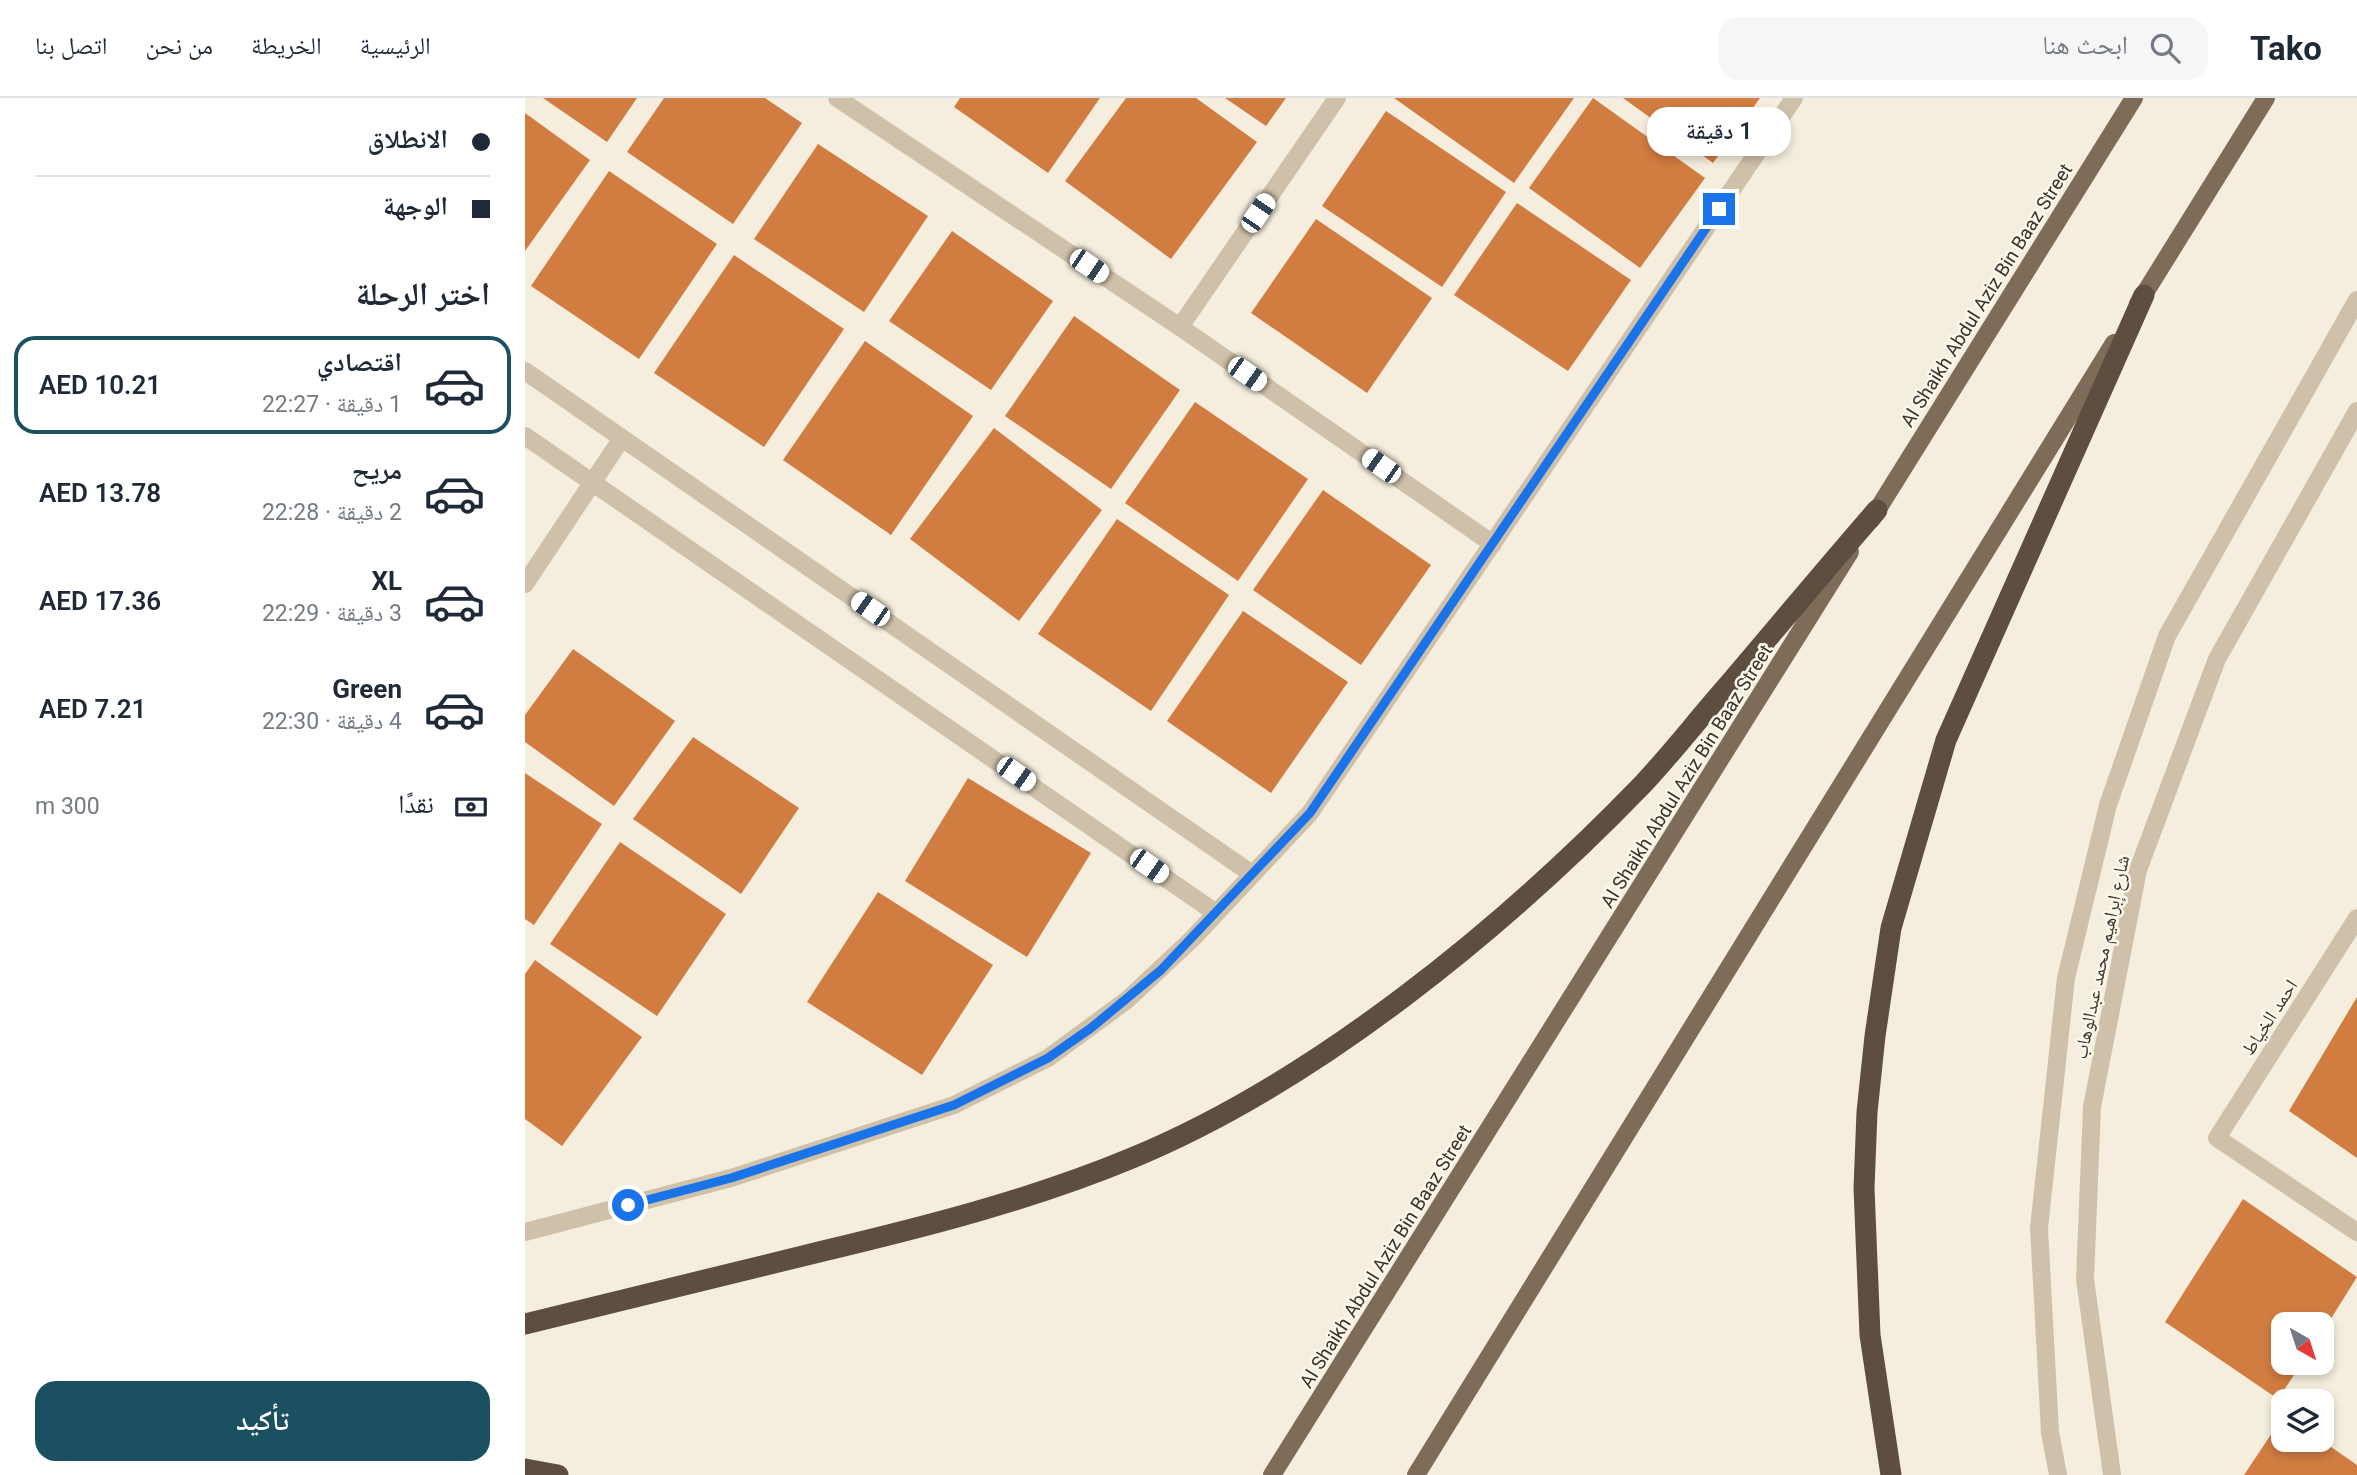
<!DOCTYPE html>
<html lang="ar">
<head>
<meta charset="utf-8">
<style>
  :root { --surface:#fff; --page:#f6f6f7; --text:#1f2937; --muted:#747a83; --line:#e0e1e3; --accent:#1a5061 }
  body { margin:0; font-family:Roboto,"Noto Naskh Arabic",sans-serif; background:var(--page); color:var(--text); direction:rtl; height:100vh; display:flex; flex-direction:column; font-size:26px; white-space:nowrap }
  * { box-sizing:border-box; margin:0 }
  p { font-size:23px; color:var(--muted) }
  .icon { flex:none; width:38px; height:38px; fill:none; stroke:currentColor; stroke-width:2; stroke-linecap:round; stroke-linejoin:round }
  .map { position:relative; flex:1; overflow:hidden; direction:ltr }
  .side { display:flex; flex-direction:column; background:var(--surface); width:525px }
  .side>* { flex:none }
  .hud { display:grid; align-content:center; height:154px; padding:0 35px; background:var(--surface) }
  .needle { width:46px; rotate:141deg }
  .fabs { position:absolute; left:1746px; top:1214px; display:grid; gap:14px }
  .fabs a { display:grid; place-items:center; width:63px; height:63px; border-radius:14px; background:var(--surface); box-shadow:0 4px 10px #0003; font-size:35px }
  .end { position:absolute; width:32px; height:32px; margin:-16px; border:9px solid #1a73e8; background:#fff; box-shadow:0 0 0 4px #fff }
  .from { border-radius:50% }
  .bubble { position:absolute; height:49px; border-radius:21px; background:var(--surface); box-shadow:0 4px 10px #0003; font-size:23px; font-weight:600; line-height:49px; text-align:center; direction:rtl }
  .car { position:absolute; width:21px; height:42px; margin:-21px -10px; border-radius:9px; box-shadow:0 0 5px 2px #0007; background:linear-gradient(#fff 24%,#345 0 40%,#fff 0 76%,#345 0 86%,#fff 0) }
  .hud b { display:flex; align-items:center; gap:24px; height:66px; font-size:26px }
  .hud b+b { border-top:2px solid var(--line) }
  .hud i { width:18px; height:18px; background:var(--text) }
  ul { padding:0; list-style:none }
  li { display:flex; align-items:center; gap:21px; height:98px; margin:0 14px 10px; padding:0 21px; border:4px solid transparent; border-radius:21px }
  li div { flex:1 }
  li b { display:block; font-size:26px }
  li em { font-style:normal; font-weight:600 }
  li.active { border-color:var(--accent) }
  li>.icon { width:63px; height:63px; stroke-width:1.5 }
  h2 { padding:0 35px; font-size:32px; line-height:84px }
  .pay { display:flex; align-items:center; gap:18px; height:77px; padding:0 35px; font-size:26px }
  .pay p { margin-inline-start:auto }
  .cta { display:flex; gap:14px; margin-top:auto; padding:14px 35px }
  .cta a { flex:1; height:80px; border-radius:21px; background:var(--accent); color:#fff; font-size:28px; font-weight:600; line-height:80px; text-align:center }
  header { display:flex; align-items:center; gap:42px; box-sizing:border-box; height:98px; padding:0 35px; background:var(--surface); border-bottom:2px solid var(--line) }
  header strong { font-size:33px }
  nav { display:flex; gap:38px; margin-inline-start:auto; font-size:24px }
  .search { width:490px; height:63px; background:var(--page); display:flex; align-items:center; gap:18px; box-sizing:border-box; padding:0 24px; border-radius:21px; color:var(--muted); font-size:26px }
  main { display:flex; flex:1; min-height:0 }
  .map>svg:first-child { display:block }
</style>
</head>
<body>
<header>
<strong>Tako</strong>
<div class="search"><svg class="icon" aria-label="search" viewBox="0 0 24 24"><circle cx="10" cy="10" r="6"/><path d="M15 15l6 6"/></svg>ابحث هنا</div>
<nav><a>الرئيسية</a><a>الخريطة</a><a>من نحن</a><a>اتصل بنا</a></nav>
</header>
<main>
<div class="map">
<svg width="1832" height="1377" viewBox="0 0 1832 1377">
  <rect width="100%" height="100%" fill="#f5eede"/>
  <g fill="#d17d41">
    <polygon points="18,0 112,0 82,44"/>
    <polygon points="139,0 240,0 277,25 208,126 102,54"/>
    <polygon points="435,0 575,0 523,75 429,9"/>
    <polygon points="601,0 671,0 732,44 646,161 540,83"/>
    <polygon points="700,0 761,0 741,28"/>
    <polygon points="869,0 1049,0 989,85"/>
    <polygon points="1068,0 1180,80 1115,170 1004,90"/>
    <polygon points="1098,0 1235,0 1188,65"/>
    <polygon points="861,13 981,94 917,189 797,108"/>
    <polygon points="0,15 65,62 0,153"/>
    <polygon points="293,46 403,118 339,214 229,141"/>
    <polygon points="84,73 192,146 114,261 6,188"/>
    <polygon points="992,105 1106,182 1043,273 929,197"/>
    <polygon points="791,121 907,200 842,295 726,215"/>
    <polygon points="427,133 528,203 466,292 364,223"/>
    <polygon points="209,157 319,231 239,349 129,275"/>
    <polygon points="549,218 655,292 586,391 480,318"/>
    <polygon points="340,243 448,318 366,437 258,362"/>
    <polygon points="670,304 783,381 713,483 600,405"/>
    <polygon points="469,330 577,412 494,523 385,441"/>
    <polygon points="798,392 906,467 836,567 728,492"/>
    <polygon points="592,421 704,497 626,613 513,536"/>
    <polygon points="718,513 823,584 746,695 642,623"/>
    <polygon points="48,551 150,623 89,708 0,644 0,617"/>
    <polygon points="168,639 274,710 216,796 108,721"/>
    <polygon points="0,675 77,726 9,827 0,821"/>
    <polygon points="443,680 566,755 502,859 380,783"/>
    <polygon points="95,744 201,816 132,918 25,846"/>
    <polygon points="353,794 468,867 397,977 282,904"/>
    <polygon points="10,862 117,939 37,1048 0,1021 0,876"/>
    <polygon points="1832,899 1832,1060 1764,1013"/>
    <polygon points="1718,1101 1832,1179 1797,1235 1797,1227 1759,1227 1759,1265 1777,1265 1753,1301 1640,1224"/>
    <polygon points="1759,1317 1759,1342 1796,1342 1832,1367 1832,1377 1719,1377"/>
  </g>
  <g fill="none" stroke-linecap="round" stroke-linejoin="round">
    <g stroke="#cfc1a9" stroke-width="18">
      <polyline points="312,0 655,229 968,446"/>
      <polyline points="655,229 812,0"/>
      <polyline points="0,273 727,776"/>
      <polyline points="0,338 691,815"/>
      <polyline points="0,486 97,340"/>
      <polyline points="1832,820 1692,1040 1832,1134"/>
      <polyline points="0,1134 206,1080 429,1007 523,960 602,902 668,840 785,715 1269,0"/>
    </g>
    <g stroke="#cfc1a9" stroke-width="18">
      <polyline points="1533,1377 1525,1334 1514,1130 1541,880 1583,707 1642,538 1832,202"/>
      <polyline points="1587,1377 1560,1181 1567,1009 1613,772 1692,561 1832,313"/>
    </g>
    <g stroke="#7e6c59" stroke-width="18">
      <polyline points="1613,206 1741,0"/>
      <polyline points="1346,422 1609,0"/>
      <polyline points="747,1377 1325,454"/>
      <polyline points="891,1377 1589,245"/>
    </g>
    <g stroke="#5d4e3f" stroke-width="21">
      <path d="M0 1226C98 1202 196 1178 294 1154 399 1129 506 1102 607 1060 791 984 980 829 1118 686 1146 656 1171 624 1198 593 1249 533 1300 472 1352 412"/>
      <polyline points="0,1371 33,1377"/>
      <polyline points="1366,1377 1345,1237 1339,1090 1342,1014 1350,938 1366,830 1421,642 1619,197"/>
    </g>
  </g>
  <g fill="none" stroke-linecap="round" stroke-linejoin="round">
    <polyline stroke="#1a73e8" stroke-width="9" points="103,1107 206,1080 429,1007 523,960 566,930 636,872 785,715 1194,111"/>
  </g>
  <g text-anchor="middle" stroke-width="5" stroke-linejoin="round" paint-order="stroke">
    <g font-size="19" fill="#3b3229" stroke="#fcf7ec">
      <text transform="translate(1461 197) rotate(-58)" y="7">Al Shaikh Abdul Aziz Bin Baaz Street</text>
      <text transform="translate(1161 678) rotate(-58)" y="7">Al Shaikh Abdul Aziz Bin Baaz Street</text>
      <text transform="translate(1576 859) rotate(-78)" y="7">شارع إبراهيم محمد عبدالوهاب</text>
      <text transform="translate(1744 919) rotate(-57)" y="7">احمد الخياط</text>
      <text transform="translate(860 1158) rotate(-58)" y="7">Al Shaikh Abdul Aziz Bin Baaz Street</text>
    </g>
  </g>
</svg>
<div class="fabs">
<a><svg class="needle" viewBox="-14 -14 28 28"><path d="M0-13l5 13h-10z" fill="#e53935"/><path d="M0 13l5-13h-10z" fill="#747a83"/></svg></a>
<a><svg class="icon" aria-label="layers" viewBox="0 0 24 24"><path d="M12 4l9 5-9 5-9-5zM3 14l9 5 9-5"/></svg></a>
</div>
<i class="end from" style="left:103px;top:1107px"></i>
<i class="end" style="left:1194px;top:111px"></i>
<div class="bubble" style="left:1122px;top:9px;width:144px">1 دقيقة</div>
<i class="car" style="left:733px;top:115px;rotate:34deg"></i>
<i class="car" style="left:564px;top:168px;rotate:124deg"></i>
<i class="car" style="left:722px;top:276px;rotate:125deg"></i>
<i class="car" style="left:856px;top:368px;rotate:305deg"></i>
<i class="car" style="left:345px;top:511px;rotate:305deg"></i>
<i class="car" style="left:491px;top:676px;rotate:125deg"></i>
<i class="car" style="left:624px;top:768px;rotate:125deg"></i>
</div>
<section class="side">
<div class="hud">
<b><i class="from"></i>الانطلاق</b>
<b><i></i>الوجهة</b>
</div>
<h2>اختر الرحلة</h2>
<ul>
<li class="active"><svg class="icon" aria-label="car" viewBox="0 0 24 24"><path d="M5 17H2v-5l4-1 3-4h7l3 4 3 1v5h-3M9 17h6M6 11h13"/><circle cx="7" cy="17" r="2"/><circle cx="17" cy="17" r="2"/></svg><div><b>اقتصادي</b><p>1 دقيقة · 22:27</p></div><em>AED 10.21</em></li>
<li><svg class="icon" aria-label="car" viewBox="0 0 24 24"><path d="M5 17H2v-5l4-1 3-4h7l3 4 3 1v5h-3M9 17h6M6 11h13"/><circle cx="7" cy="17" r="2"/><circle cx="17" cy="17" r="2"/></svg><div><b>مريح</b><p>2 دقيقة · 22:28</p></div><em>AED 13.78</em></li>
<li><svg class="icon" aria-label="car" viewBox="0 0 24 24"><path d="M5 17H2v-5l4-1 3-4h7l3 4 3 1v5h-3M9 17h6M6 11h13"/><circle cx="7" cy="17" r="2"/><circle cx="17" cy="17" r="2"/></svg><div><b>XL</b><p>3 دقيقة · 22:29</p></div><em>AED 17.36</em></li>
<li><svg class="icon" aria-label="car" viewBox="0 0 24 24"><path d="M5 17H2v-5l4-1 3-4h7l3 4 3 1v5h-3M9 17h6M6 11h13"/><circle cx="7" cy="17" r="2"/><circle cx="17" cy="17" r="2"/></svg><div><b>Green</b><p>4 دقيقة · 22:30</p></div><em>AED 7.21</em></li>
</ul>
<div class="pay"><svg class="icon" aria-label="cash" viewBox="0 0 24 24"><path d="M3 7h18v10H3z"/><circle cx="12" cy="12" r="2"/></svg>نقدًا<p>300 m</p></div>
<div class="cta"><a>تأكيد</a></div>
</section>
</main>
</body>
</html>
